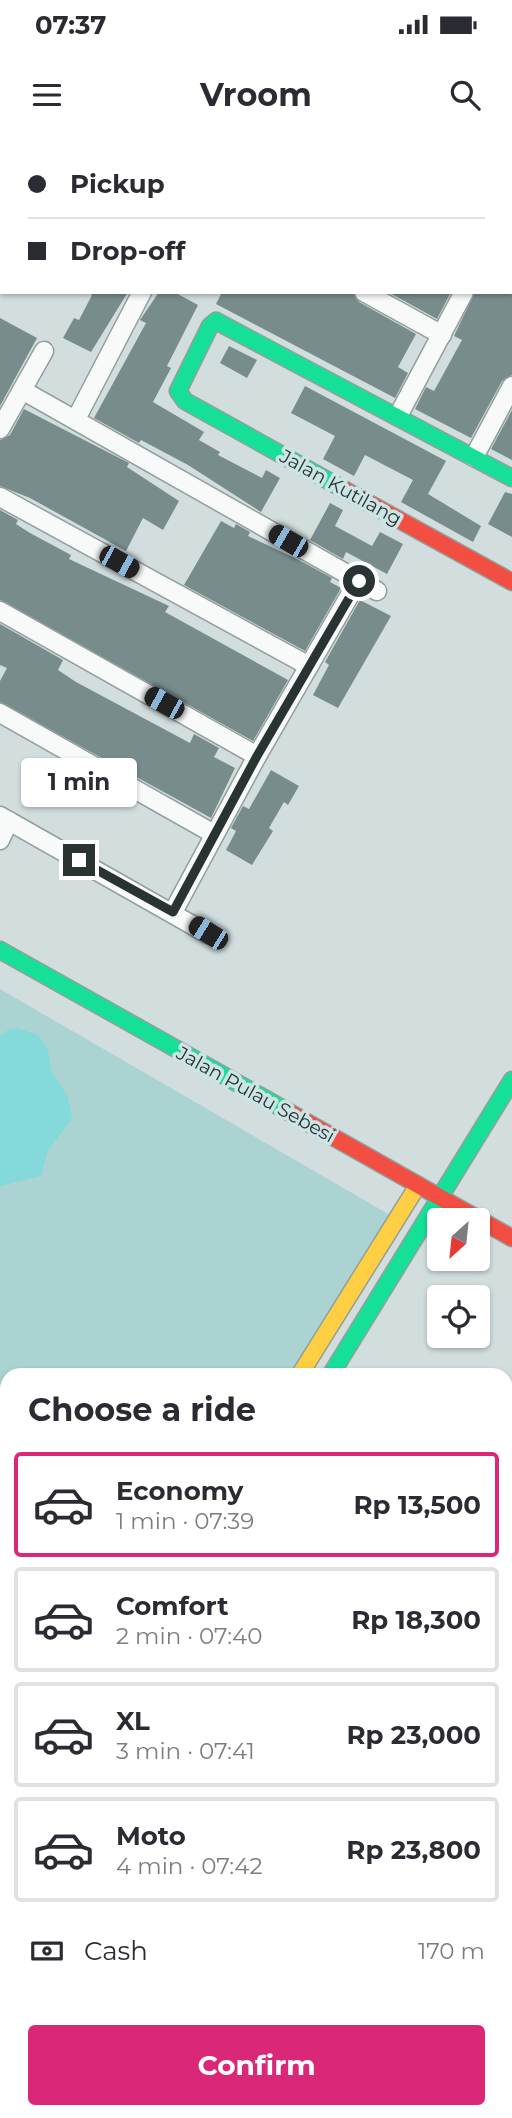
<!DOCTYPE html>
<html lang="en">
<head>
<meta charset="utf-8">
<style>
  :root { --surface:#fff; --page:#f7f7f7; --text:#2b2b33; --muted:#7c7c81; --line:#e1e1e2; --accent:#db2777 }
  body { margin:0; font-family:Montserrat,sans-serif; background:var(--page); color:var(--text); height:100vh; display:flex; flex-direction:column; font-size:26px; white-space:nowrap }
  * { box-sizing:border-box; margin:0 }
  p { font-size:23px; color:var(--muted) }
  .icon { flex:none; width:38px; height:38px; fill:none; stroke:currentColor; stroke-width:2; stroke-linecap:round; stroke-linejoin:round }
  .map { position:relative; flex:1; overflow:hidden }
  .sheet { position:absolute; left:0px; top:1228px; width:513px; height:751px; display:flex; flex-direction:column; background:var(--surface); border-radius:21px 21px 0 0; box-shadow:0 2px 5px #0004 }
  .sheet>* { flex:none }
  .guide { position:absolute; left:0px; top:0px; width:513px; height:154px; box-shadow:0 2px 5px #0004; display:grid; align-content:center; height:154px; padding:0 28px; background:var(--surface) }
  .needle { width:46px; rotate:207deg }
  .controls { position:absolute; left:427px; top:1068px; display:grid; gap:14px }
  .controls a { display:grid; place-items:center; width:63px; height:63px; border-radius:7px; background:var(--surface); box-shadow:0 2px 5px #0004; font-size:35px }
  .end { position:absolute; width:32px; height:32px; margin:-16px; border:9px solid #293332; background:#fff; box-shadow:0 0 0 4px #fff }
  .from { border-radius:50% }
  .bubble { position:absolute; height:49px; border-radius:7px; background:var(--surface); box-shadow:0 2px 5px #0004; font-size:23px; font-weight:700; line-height:49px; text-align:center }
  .car { position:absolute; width:21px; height:42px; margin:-21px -10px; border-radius:9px; box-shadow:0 0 5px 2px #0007; background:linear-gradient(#222 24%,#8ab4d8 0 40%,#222 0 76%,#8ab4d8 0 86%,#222 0) }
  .guide b { display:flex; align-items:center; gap:24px; height:66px; font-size:26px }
  .guide b+b { border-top:2px solid var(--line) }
  .guide i { width:18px; height:18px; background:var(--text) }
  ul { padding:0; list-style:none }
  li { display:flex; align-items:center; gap:21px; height:105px; margin:0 14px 10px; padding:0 14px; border:4px solid var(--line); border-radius:7px }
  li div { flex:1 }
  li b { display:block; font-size:26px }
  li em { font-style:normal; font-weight:700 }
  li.active { border-color:var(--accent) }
  li>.icon { width:63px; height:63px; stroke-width:1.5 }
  h2 { padding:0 28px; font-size:32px; line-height:84px }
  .pay { display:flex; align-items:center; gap:18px; height:77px; padding:0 28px; font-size:26px }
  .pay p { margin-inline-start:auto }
  .primary-button { display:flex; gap:14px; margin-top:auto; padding:14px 28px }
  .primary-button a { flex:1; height:80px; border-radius:7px; background:var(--accent); color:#fff; font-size:28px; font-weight:700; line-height:80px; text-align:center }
  .status { display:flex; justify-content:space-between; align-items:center; height:49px; padding:0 35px; background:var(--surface); direction:ltr }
  .status svg { height:19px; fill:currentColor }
  header { display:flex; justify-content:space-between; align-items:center; height:91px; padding:0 28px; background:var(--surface); font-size:32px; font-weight:700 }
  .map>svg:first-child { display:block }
</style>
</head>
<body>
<div class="status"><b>07:37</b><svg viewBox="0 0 49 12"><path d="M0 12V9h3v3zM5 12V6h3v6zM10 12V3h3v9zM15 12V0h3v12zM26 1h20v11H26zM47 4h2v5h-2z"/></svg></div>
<header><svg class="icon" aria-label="menu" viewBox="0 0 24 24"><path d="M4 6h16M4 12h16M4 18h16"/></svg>Vroom<svg class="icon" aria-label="search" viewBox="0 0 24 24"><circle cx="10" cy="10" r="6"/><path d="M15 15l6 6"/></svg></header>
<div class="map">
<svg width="512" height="1978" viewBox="0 0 512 1978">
  <rect width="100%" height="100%" fill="#d2dede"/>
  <g fill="#aad3d2">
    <polygon points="299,0 512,0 512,41 511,2"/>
    <polygon points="0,849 390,1075 291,1235 7,1236 7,1696 0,1707"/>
  </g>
  <g fill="#84dada">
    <polygon points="17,888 38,895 48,910 51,930 68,957 72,979 48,1010 41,1036 0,1046 0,896 8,890"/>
    <polygon points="7,1551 7,1664 0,1678 0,1552"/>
  </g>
  <g fill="#798c8c">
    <polygon points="88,152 128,152 91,212 63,198 74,178 79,180 92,155"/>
    <polygon points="159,152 174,152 198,165 167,226 171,228 153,262 204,292 199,300 220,312 218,315 262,338 266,330 280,338 261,372 188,325 141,300 139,303 94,278 146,183 140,180"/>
    <polygon points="222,152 353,152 359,162 416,194 398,227 408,233 395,258 216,164"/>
    <polygon points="388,152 451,152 437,179"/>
    <polygon points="475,152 512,152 512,235 502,241 471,298 415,269 426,247 434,251 462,200 454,196"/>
    <polygon points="0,178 37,198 0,266"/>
    <polygon points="229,206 257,220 247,238 220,223"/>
    <polygon points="305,246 446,321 428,354 481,386 473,402 401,362 413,340 365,315 354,336 323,319 335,296 291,273"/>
    <polygon points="24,269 129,323 127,327 179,361 163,390 143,378 126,411 30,358 0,346 0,300 10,295"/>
    <polygon points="512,270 512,320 491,309"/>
    <polygon points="505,352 512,354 512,397 488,384"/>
    <polygon points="330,363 343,370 335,386 372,406 380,392 403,404 387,434 346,412 343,419 310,400"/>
    <polygon points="0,370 18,380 16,384 30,393 71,415 69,419 169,466 165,472 288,540 253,601 0,460"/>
    <polygon points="221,381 234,388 236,384 250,392 248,396 299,420 332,438 330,442 341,448 305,511 184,445"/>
    <polygon points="360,460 391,476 338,568 313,555 329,525 325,522"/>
    <polygon points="0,484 63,520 58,530 76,542 190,603 194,594 219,608 214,617 235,628 211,678 0,562 0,541 7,528 0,525"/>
    <polygon points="271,630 299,646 288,665 284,662 269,688 273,691 252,725 226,710 236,691 231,688 243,666 249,669"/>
  </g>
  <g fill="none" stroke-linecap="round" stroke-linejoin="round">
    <g stroke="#949e9e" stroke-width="12">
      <g id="lane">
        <polyline points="506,1310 512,1301"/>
        <polyline points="506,1439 512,1443"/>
        <polyline points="0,1771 7,1775"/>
        <polyline points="0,1831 7,1820"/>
        <polyline points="506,1862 512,1864"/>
        <polyline points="0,1938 7,1941"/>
        <polyline points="66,1972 75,1978"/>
        <polyline points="343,1972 353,1978"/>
        <polyline points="419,1978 423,1972"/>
      </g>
    </g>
    <g stroke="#949e9e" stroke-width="21">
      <g id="street">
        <polyline points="220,2 221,0"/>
        <polyline points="511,64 512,62"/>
        <polyline points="364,152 442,195"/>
        <polyline points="22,250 377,451"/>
        <polyline points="398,276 464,152"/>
        <polyline points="76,279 142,152"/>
        <polyline points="0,289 44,211"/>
        <polyline points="474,317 512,246"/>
        <polyline points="0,357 309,526"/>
        <polyline points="0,471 257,616"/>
        <polyline points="0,573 214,694"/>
        <polyline points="0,676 208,794"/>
        <polyline points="0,700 9,681"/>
        <polyline points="173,772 257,616 358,441"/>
      </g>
    </g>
    <g stroke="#949e9e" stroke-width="19">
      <g id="fast">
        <polyline points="345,350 185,261 178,251 210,186 216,181 512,338"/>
        <polyline points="0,810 287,971"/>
        <polyline points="330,1236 512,940"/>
        <polyline points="0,1753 7,1742"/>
      </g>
    </g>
    <g stroke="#949e9e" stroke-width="19">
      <polyline id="slow" points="299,1236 418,1045"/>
    </g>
    <g stroke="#949e9e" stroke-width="19">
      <g id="jam">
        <polyline points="345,350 512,442"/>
        <polyline points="287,971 512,1098"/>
        <polyline points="0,1716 7,1705"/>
      </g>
    </g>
    <use href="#lane" stroke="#f8fafa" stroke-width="9"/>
    <use href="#street" stroke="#f8fafa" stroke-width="18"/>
    <use href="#fast" stroke="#16e098" stroke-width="16"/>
    <use href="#slow" stroke="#ffcf43" stroke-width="16"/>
    <use href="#jam" stroke="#f24e42" stroke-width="16"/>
  </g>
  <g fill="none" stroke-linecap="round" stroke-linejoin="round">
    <polyline stroke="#293332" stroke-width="9" points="79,720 173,772 257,616 359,441"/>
  </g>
  <g text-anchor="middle" stroke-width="7" stroke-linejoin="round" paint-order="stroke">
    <g font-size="19" fill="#293332" stroke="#cce4e4">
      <text transform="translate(341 347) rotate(29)" y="7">Jalan Kutilang</text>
      <text transform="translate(256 954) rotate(29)" y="7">Jalan Pulau Sebesi</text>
    </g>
  </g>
</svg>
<div class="controls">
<a><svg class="needle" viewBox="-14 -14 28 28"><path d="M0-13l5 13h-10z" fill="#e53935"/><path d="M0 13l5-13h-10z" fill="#7c7c81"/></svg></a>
<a><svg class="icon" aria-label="locate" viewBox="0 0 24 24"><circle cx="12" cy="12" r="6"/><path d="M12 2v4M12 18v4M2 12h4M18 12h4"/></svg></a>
</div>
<i class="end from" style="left:359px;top:441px"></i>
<i class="end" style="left:79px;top:720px"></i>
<div class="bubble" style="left:21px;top:618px;width:116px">1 min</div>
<i class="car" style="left:288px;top:401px;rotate:300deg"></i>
<i class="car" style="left:119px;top:422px;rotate:119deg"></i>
<i class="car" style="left:164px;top:563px;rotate:299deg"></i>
<i class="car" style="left:208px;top:793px;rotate:302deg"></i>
<div class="guide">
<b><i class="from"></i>Pickup</b>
<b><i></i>Drop-off</b>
</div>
<section class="sheet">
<h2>Choose a ride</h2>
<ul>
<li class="active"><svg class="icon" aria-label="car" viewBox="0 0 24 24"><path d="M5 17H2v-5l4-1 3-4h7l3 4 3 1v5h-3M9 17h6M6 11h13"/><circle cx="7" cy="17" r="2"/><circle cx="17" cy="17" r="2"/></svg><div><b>Economy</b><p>1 min · 07:39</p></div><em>Rp 13,500</em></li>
<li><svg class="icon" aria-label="car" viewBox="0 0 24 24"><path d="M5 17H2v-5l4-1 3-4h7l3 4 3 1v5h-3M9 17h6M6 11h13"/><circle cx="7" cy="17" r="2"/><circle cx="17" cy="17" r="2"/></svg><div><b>Comfort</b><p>2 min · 07:40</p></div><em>Rp 18,300</em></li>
<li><svg class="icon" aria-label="car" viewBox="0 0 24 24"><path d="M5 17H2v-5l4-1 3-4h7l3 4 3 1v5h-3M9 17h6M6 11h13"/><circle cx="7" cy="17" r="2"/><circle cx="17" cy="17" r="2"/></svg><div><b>XL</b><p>3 min · 07:41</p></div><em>Rp 23,000</em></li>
<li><svg class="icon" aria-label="car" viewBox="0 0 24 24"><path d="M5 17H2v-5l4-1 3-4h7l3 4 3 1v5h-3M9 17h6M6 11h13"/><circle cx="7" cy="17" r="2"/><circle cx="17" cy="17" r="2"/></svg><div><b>Moto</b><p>4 min · 07:42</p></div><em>Rp 23,800</em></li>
</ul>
<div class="pay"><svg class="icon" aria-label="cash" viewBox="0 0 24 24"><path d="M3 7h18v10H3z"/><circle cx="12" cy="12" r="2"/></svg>Cash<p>170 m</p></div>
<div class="primary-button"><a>Confirm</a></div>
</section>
</div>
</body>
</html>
